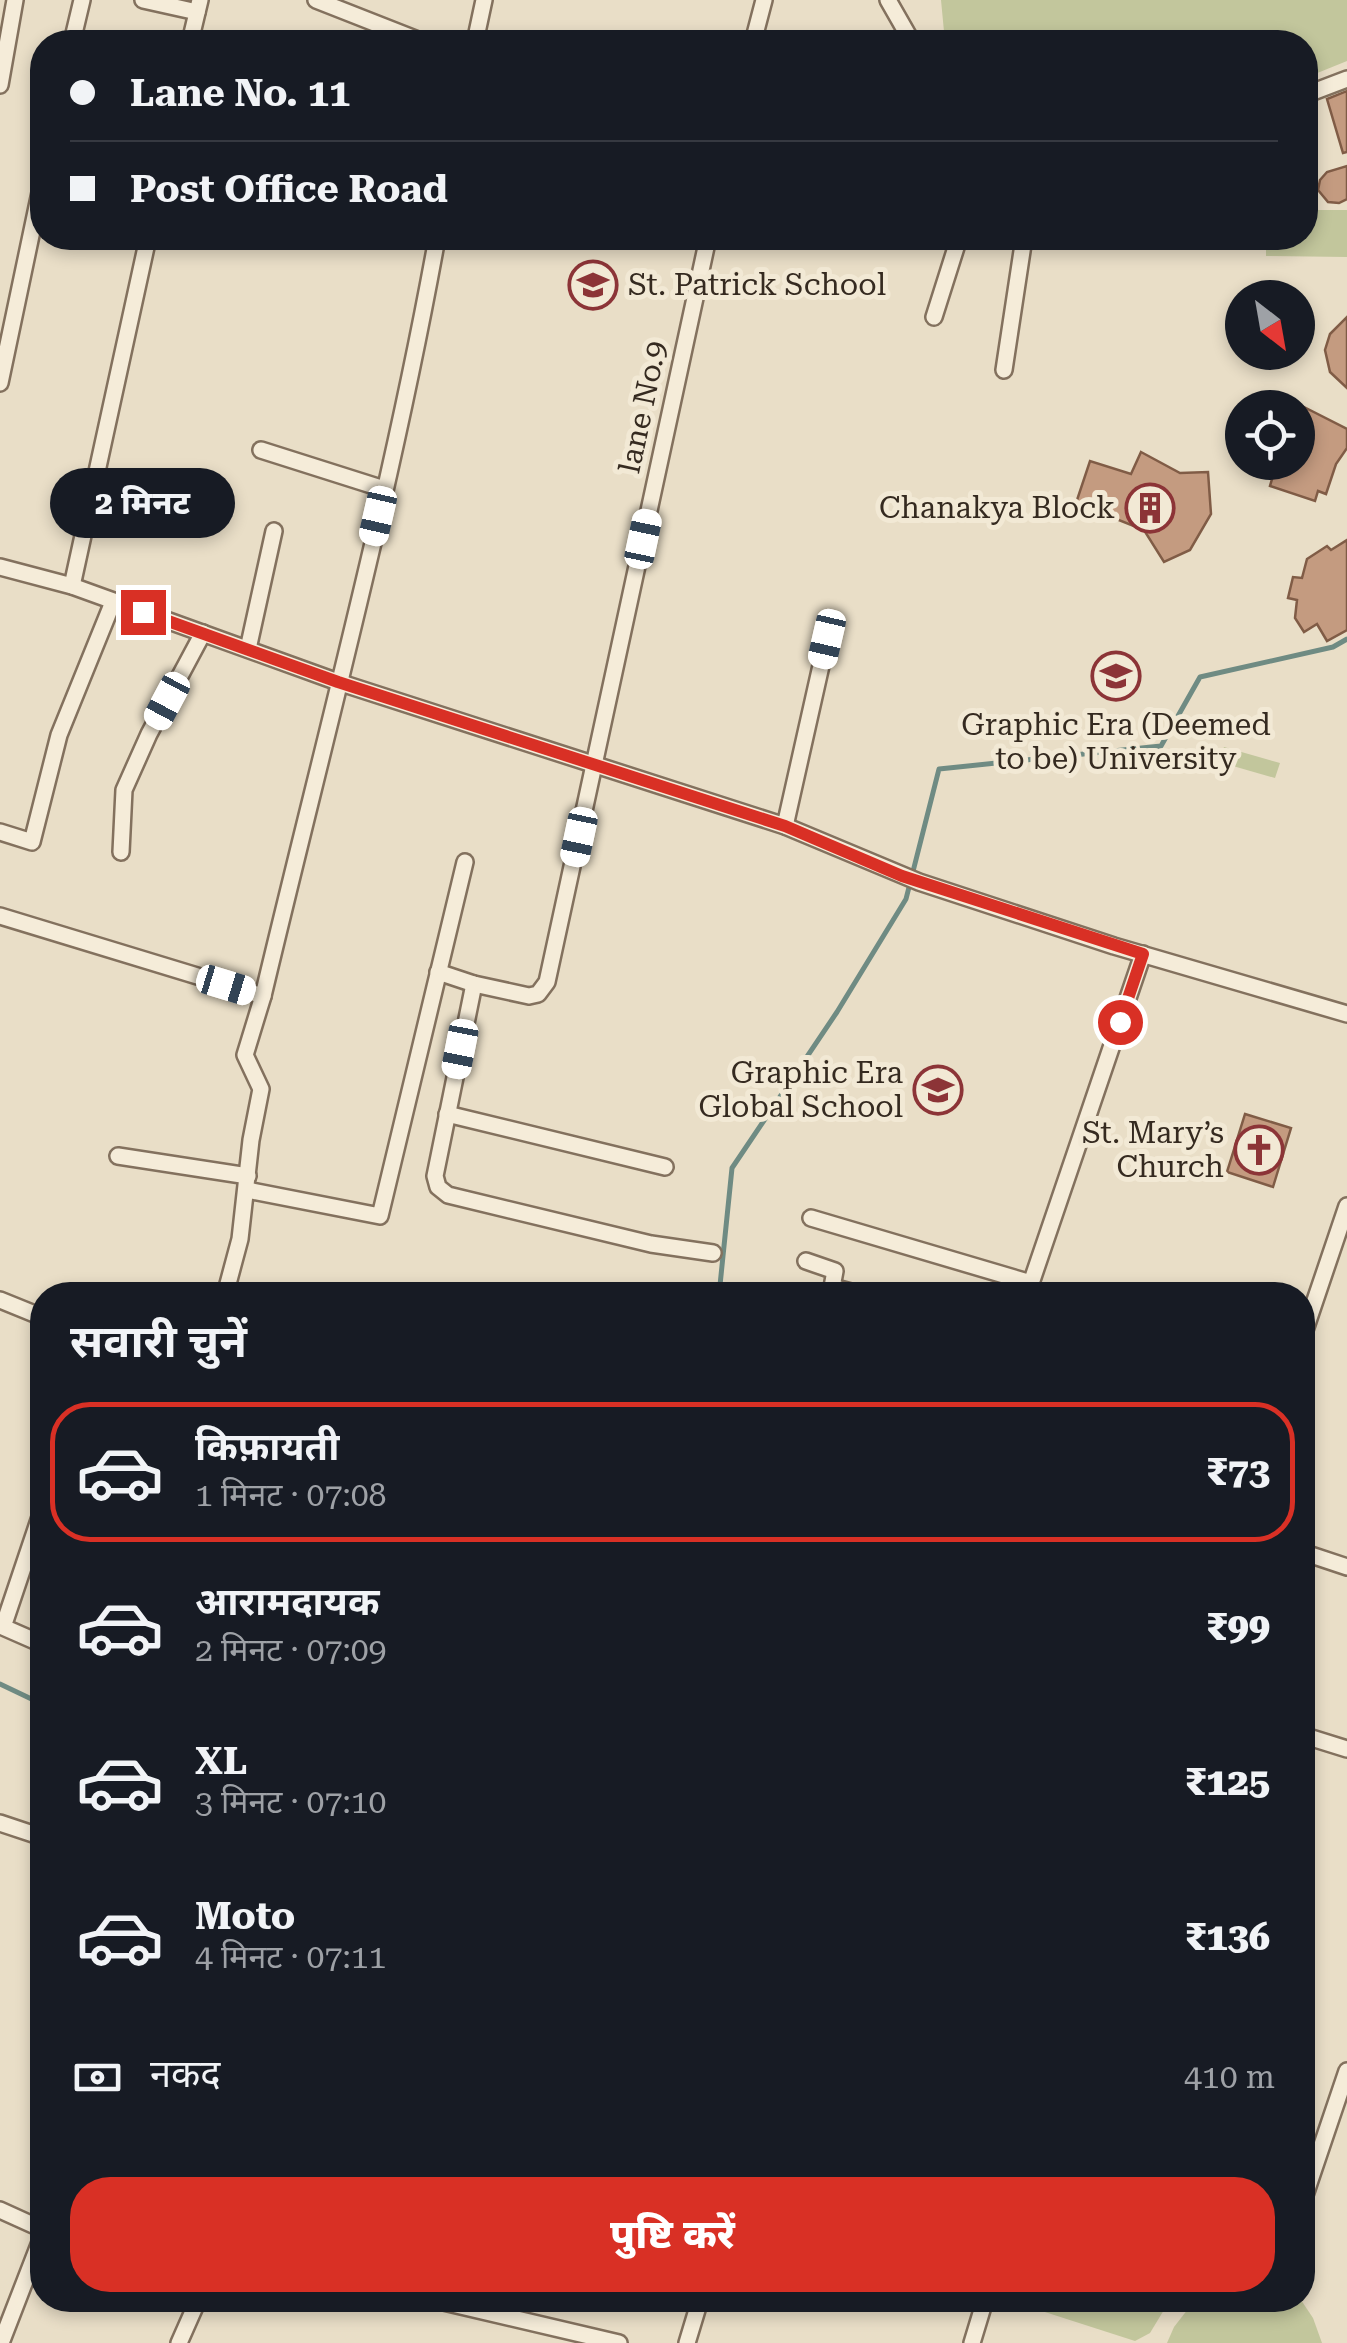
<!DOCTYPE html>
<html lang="hi">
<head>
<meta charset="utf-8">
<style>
  :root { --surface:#171b24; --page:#20242c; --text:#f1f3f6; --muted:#9ea1a6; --line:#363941; --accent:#d93025 }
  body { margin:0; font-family:"Roboto Serif","Noto Sans Devanagari",serif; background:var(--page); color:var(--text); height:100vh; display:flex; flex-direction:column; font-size:38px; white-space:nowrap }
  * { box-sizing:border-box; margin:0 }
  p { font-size:32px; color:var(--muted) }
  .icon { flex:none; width:55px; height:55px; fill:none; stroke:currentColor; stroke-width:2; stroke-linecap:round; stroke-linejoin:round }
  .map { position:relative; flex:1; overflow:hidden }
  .side { position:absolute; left:30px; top:1282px; width:1285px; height:1030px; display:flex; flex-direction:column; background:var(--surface); border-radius:40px; box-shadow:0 5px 15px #0003 }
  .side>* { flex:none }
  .hud { position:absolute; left:30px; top:30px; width:1288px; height:220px; border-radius:40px; box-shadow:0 5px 15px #0003; display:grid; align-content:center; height:220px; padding:0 40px; background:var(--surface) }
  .needle { width:65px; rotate:149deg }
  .buttons { position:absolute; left:1225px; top:280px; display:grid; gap:20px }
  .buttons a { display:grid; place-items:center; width:90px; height:90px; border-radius:50%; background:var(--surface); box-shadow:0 5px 15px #0003; font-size:50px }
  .end { position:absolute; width:45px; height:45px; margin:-22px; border:12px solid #d93025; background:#fff; box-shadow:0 0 0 5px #fff }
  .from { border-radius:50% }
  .bubble { position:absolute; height:70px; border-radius:35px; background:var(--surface); box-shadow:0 5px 15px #0003; font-size:32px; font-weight:800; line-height:70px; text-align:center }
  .car { position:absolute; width:30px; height:60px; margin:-30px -15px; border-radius:12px; box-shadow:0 0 8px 2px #0007; background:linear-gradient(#fff 24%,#345 0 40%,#fff 0 76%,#345 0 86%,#fff 0) }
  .hud b { display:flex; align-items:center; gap:35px; height:95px; font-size:38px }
  .hud b+b { border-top:2px solid var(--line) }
  .hud i { width:25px; height:25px; background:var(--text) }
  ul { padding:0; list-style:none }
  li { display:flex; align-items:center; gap:30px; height:140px; margin:0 20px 15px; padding:0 20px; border:5px solid transparent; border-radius:40px }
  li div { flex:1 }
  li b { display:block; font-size:38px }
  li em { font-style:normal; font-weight:800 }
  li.selected { border-color:var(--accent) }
  li>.icon { width:90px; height:90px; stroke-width:1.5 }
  h2 { padding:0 40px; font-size:45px; line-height:120px }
  .pay { display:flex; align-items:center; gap:25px; height:110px; padding:0 40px; font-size:38px }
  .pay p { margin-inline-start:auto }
  .button { display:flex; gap:20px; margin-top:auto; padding:20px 40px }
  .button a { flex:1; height:115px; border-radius:40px; background:var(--accent); color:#fff; font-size:40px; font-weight:800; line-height:115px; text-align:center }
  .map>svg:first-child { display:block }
</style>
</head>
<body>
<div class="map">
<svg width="1347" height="2343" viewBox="0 0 1347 2343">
  <rect width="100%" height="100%" fill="#e9dec7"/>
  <g fill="#c2c69c">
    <polygon points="941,0 1347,0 1347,61 1305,78 1305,42 945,42"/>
    <polygon points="1305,210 1347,210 1347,257 1266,256 1266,238 1305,238"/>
    <polygon points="1224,747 1280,763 1275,778 1219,762"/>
    <polygon points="1022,2300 1170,2300 1150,2333 1135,2341 1020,2304"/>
    <polygon points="1195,2300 1301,2300 1313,2318 1322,2343 1167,2343 1174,2327"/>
  </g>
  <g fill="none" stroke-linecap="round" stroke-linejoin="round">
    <g stroke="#6f8b83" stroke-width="5">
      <polyline points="648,1295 672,1292 681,1295"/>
      <polyline points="719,1295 732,1168 837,1012 906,899 939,769 1161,746 1200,677 1333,647 1347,639"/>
      <polyline points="0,1684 42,1704"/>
    </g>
  </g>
  <g fill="#c49b80" stroke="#805c46" stroke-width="2.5">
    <polygon points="1347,91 1347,152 1343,153 1327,99"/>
    <polygon points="1347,166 1347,199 1339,203 1328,202 1318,190 1320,180 1327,172"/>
    <polygon points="1347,317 1347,388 1330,372 1325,350 1330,334"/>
    <polygon points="1298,404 1347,429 1347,448 1336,464 1326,494 1318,491 1315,501 1270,486 1277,462 1298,462"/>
    <polygon points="1141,452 1180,473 1208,472 1211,514 1190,550 1164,562 1144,530 1076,503 1090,461 1131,474"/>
    <polygon points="1347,540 1347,630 1327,641 1317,624 1304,632 1295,618 1297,600 1288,598 1293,577 1302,578 1307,559 1327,546 1331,550"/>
    <polygon points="1245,1114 1291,1128 1273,1187 1227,1172"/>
  </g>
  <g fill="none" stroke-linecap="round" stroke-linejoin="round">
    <g stroke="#83715e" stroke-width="20">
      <g id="street">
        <polyline points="143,0 197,12"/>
        <polyline points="316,0 423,42"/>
        <polyline points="888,0 912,42"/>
        <polyline points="72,42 82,0"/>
        <polyline points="190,42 200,0"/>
        <polyline points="475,42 484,0"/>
        <polyline points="753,42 764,0"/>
        <polyline points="0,85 15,0"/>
        <polyline points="1305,95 1347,79"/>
        <polyline points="934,317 959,238"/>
        <polyline points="1004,370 1024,238"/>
        <polyline points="0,383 42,183"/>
        <polyline points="261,450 384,489"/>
        <polyline points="0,567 72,586 338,682 785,826 919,882 1114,946 1347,1014"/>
        <polyline points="72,586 148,238"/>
        <polyline points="248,649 274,531"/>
        <polyline points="785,826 827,639"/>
        <polyline points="0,832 32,842 59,735 113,602"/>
        <polyline points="121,852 124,790 149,734 203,633"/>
        <polyline points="0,916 263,996"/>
        <polyline points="438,972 474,984 529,996 538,994 547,982 708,238"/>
        <polyline points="474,984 435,1176 438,1187 448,1195 651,1244 713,1253"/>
        <polyline points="447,1114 665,1167"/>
        <polyline points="118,1156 248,1176"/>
        <polyline points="247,1190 380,1216 465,862"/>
        <polyline points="811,1218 1031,1283"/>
        <polyline points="806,1261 835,1271 832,1287"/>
        <polyline points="424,1292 475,1295"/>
        <path d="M225 1295 240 1239 251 1140 261 1089 245 1055 263 996C323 744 391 493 437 238"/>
        <polyline points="830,1295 832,1287 862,1295"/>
        <polyline points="1027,1295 1143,954"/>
        <polyline points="0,1300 42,1317"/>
        <polyline points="1302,1339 1347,1206"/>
        <polyline points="42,1511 3,1627 42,1644"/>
        <polyline points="1302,1552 1347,1567"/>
        <polyline points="1302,1735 1347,1749"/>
        <polyline points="0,1823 42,1837"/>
        <polyline points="1302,2204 1347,2071"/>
        <polyline points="0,2210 33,2225 42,2225"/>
        <polyline points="435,2300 619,2343"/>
        <polyline points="1,2343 42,2237"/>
        <polyline points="179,2343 198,2300"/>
        <polyline points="687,2343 700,2300"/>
        <polyline points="972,2343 985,2300"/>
      </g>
    </g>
    <use href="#street" stroke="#f5ecd9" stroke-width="15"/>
  </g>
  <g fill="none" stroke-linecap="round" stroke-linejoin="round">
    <polyline stroke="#d93025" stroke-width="12" points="143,612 338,682 785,826 902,876 1143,954 1120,1022"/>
  </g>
  <defs>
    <g id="school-ring" transform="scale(2.5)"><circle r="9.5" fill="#f2e9d5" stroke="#8c3437" stroke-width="1.5"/><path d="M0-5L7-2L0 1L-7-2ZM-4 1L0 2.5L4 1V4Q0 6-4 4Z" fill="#8c3437"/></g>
    <g id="building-ring" transform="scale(2.5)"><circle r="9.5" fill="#f2e9d5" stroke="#8c3437" stroke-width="1.5"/><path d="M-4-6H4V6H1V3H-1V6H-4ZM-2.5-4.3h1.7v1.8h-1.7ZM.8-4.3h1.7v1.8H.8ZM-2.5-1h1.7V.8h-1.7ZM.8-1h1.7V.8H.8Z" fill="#8c3437"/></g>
    <g id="university-ring" transform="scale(2.5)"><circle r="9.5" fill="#f2e9d5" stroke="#8c3437" stroke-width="1.5"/><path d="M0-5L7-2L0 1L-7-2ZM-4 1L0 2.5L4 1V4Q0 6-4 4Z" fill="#8c3437"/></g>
    <g id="church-ring" transform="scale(2.5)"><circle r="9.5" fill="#f2e9d5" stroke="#8c3437" stroke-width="1.5"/><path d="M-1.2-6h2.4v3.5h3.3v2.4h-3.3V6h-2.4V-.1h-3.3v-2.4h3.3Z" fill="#8c3437"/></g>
  </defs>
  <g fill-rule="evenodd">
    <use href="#school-ring" x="593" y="285"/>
    <use href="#building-ring" x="1150" y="508"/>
    <use href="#university-ring" x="1116" y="676"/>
    <use href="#school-ring" x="938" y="1090"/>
    <use href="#church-ring" x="1259" y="1150"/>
  </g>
  <g text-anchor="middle" stroke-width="10" stroke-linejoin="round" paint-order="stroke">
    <g font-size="30" fill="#352a20" stroke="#f2e9d5" text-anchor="end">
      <text x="628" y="295" text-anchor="start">St. Patrick School</text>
      <text x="1115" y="518">Chanakya Block</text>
      <text x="1116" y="735" text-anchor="middle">Graphic Era (Deemed<tspan x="1116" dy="34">to be) University</tspan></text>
      <text x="903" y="1083">Graphic Era<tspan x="903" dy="34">Global School</tspan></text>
      <text x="1224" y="1143">St. Mary’s<tspan x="1224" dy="34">Church</tspan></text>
    </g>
    <g font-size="30" fill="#352a20" stroke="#f2e9d5">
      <text transform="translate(643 407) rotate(-78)" y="10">lane No.9</text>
    </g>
  </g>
</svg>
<div class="buttons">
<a><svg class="needle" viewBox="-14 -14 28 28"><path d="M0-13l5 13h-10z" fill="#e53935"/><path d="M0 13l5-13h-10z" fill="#9ea1a6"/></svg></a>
<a><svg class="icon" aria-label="locate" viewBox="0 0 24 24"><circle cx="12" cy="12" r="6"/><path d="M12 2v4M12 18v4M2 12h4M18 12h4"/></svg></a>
</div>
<i class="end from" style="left:1120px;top:1022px"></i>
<i class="end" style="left:143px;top:612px"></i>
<div class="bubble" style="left:50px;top:468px;width:185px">2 मिनट</div>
<i class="car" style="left:378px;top:516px;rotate:193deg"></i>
<i class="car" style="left:643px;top:539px;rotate:12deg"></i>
<i class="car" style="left:827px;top:639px;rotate:193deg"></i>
<i class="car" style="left:167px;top:701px;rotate:208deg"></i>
<i class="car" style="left:579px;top:837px;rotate:192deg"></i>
<i class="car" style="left:226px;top:985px;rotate:107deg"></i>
<i class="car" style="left:460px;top:1049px;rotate:191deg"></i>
<div class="hud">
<b><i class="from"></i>Lane No. 11</b>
<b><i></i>Post Office Road</b>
</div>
<section class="side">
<h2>सवारी चुनें</h2>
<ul>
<li class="selected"><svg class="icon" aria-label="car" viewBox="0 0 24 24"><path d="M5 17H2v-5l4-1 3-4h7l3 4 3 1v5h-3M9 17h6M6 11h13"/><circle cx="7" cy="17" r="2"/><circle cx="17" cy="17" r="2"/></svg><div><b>किफ़ायती</b><p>1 मिनट · 07:08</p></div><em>₹73</em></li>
<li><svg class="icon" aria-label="car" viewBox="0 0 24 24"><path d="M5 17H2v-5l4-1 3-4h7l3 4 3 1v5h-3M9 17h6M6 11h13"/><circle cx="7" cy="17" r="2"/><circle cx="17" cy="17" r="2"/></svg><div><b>आरामदायक</b><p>2 मिनट · 07:09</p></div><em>₹99</em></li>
<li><svg class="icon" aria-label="car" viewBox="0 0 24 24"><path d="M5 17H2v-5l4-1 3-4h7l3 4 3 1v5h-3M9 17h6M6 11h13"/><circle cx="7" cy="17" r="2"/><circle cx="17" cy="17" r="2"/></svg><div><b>XL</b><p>3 मिनट · 07:10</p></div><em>₹125</em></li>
<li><svg class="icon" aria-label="car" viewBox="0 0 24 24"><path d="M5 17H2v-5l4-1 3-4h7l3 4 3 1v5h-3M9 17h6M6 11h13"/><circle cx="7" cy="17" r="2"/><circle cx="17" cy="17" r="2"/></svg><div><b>Moto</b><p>4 मिनट · 07:11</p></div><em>₹136</em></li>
</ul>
<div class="pay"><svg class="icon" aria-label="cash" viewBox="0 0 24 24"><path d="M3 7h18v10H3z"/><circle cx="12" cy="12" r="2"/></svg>नकद<p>410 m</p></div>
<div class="button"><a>पुष्टि करें</a></div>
</section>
</div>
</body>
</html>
